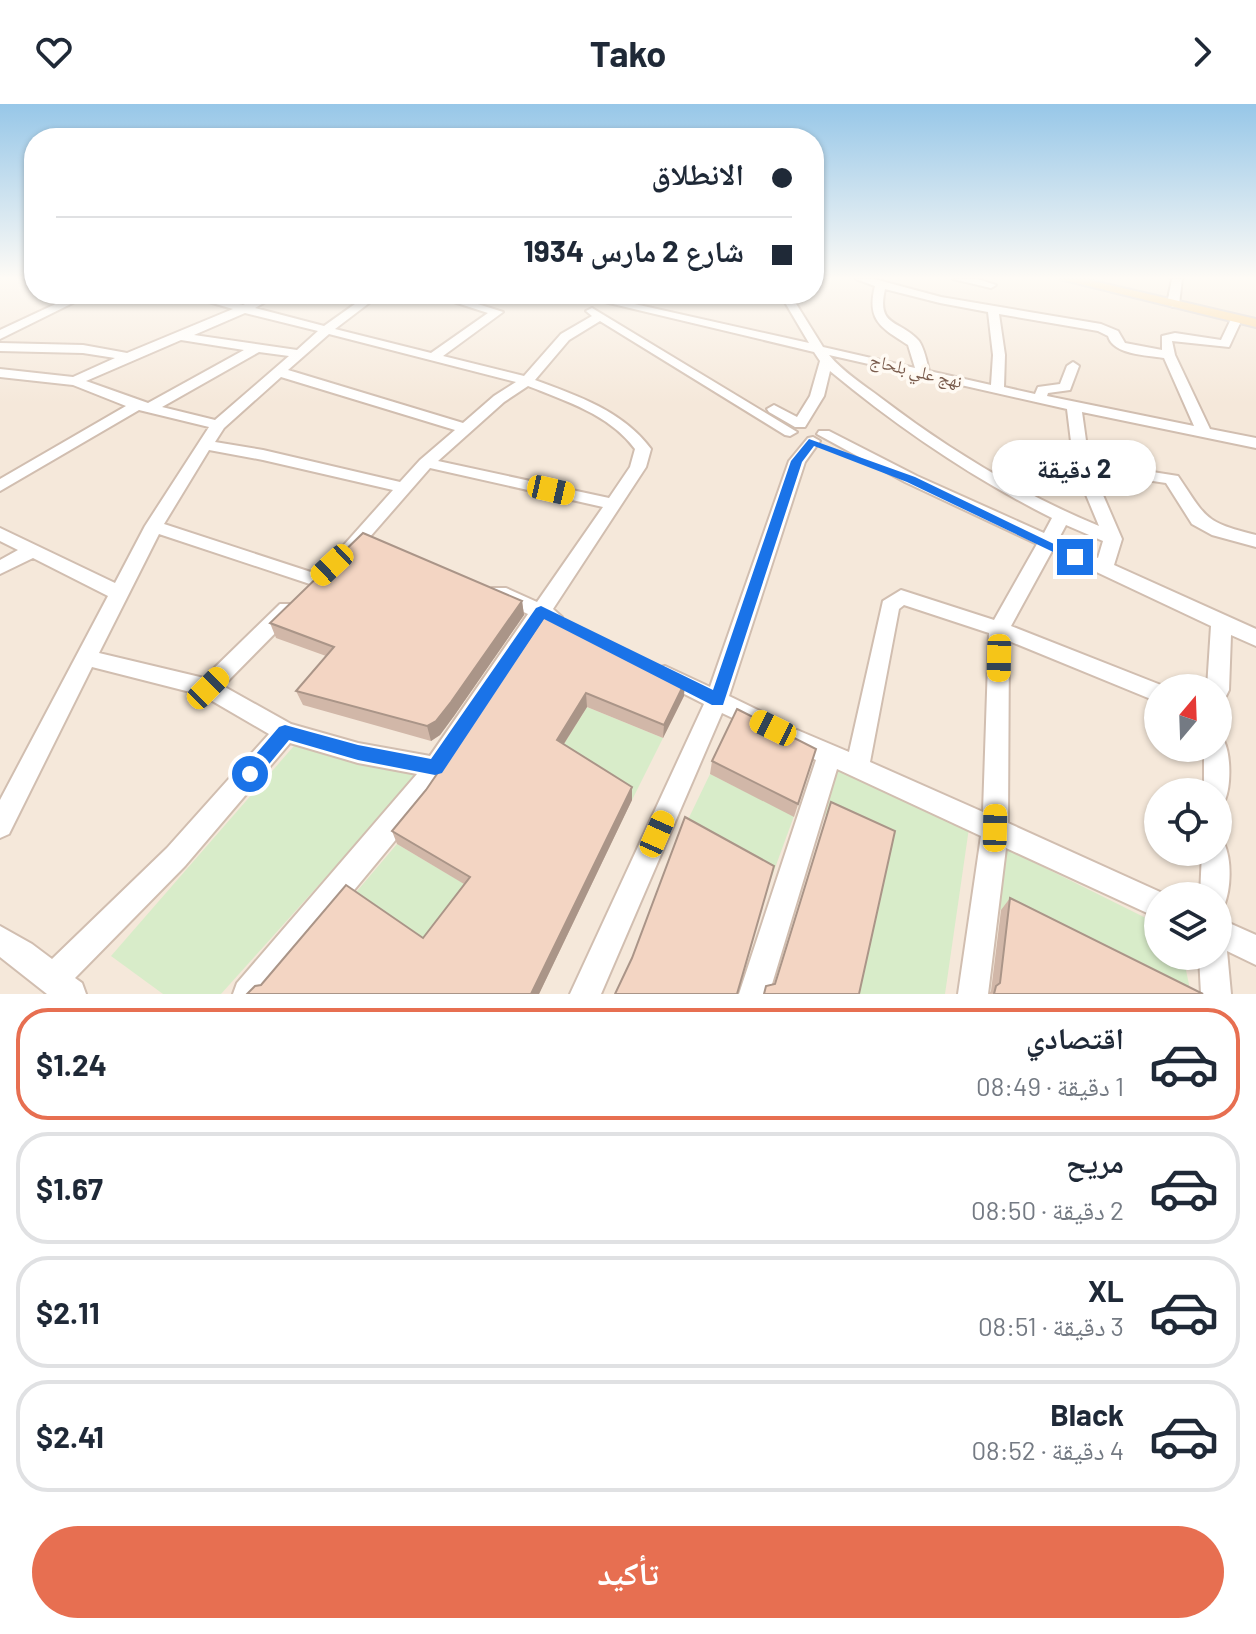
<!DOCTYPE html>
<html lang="ar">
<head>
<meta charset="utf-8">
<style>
  :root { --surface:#fff; --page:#f6f6f7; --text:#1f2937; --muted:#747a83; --line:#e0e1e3; --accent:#e76f51 }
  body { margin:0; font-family:Barlow,"Noto Naskh Arabic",sans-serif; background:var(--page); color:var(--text); direction:rtl; height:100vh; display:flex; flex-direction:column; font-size:30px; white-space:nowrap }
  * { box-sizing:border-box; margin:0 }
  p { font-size:26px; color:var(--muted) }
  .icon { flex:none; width:44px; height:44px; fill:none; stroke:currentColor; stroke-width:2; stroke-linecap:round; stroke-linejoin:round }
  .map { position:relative; height:890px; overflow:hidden; direction:ltr }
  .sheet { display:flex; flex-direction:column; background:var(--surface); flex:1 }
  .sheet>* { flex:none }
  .guide { position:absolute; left:24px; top:24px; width:800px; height:176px; border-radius:32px; box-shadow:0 2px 6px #0004; direction:rtl; display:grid; align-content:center; height:176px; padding:0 32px; background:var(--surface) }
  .needle { width:52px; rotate:19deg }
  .buttons { position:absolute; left:1144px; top:570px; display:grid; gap:16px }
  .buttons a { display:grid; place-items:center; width:88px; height:88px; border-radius:50%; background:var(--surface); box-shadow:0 2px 6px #0004; font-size:40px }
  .end { position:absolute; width:36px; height:36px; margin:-18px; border:10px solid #1a73e8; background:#fff; box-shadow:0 0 0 4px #fff }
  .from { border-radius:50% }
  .bubble { position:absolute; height:56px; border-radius:28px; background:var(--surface); box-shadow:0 2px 6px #0004; font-size:26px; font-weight:700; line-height:56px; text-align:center; direction:rtl }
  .car { position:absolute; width:24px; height:48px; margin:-24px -12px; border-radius:10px; box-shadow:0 0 6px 2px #0007; background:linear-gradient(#f5c518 24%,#345 0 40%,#f5c518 0 76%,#345 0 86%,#f5c518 0) }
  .guide b { display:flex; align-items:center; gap:28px; height:76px; font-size:30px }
  .guide b+b { border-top:2px solid var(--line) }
  .guide i { width:20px; height:20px; background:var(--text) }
  ul { padding:14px 0 0; list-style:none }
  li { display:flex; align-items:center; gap:24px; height:112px; margin:0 16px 12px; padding:0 16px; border:4px solid var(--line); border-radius:32px }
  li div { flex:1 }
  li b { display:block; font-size:30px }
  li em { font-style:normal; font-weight:700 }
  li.current { border-color:var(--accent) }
  li>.icon { width:72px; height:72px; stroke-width:1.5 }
  .primary-button { display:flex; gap:16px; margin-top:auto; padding:16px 32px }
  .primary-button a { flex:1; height:92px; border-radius:48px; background:var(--accent); color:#fff; font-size:32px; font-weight:700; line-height:92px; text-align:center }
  header { display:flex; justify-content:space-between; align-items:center; height:104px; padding:0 32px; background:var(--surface); font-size:36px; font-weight:700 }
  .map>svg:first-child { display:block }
</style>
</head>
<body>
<header><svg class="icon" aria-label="forward" viewBox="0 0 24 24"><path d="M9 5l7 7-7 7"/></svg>Tako<svg class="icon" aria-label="heart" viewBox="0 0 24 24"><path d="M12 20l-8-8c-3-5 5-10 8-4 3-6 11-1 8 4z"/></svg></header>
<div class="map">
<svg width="1256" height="890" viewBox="0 0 1256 890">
  <rect width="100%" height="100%" fill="#fdf6ec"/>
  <path fill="#f5e8da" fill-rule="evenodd" d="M0 175H34V190H814V175H1256V890H0ZM1158 584H1218V644H1158ZM1158 688H1218V748H1158ZM1158 792H1218V852H1158Z"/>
  <g fill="#d8ecc9">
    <polygon points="587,603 663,634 632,696 558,649"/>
    <polygon points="300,635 423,665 221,890 163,890 111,852"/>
    <polygon points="834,664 970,717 945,890 855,890 889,740 819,708"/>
    <polygon points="710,670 794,712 771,775 683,726"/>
    <polygon points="397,740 473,785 428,846 352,793"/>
    <polygon points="997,740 1158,820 1158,852 1183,852 1191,890 1167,890 991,801"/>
  </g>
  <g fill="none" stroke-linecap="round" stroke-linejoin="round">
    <g stroke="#d1beb0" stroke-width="4">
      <g id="minor">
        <path d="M856 175H874L941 193 1101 220 1118 227 1125 239 1162 246V232L1175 229 1221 236 1232 213 1242 215 1229 243 1172 237 1175 251 1210 325 1256 334V344L1082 308 1089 358 1178 372C1207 415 1204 418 1256 431V443L1212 431 1192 420 1166 379 1093 368 1122 435 1114 461 1256 525V542L1231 531 1229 586 1226 592 1218 595V584H1207L1211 522 1052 447 1011 522 1166 583 1158 584V598L1009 537 1008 719 1169 792H1158V814L1006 744 988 890H958L981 732 837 665 769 890H739L816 656 789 643 785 636 789 629 797 626 849 648 883 497 901 486 994 516 1037 440 905 378 817 330 819 327H829L917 372 1044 429 1052 414C972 374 899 324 830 267L824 292 805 323H795L769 308 767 305 774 301 797 313 810 292 820 257 814 248 571 190H590L809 239 780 190H790L823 243 915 264 908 241C882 224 866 217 875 182ZM885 185 940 199 988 208 993 251 991 281 929 267C927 258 924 244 919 237 900 215 876 224 885 185ZM999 210 1098 227 1108 232C1113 251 1147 251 1164 254L1194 322 1047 292 1048 289 1070 286 1079 262 1073 258 1067 262 1060 280 1038 283 1035 290 1004 283 1005 251ZM829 251 1067 305 1074 362 1099 422C1021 390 948 345 881 294 864 281 843 268 829 251ZM1066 421 1103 437 1098 454 1058 436ZM904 501 989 529 983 708 870 658 899 505Z"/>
        <polygon points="953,175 977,175 996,181 991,184"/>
        <polygon points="1172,175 1182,175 1179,200 1173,203 1167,200"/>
        <polygon points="77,190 91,190 0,235 0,226"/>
        <path d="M181 190H199L243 201 266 190H279L255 204 324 222 369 190H381L335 225 431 249 488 209 429 190H446L503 208 443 252 524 272 561 230 592 212 586 207 592 204 797 328 790 332 785 331 600 217 569 236 535 276C578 292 623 307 651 345L646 363 553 505 562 513 559 518H545L427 698 268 890H233L237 879 417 670 358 659 290 639 185 762 75 874 82 879 86 890H47L0 853V822L32 840 52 855 167 744 269 630 202 591 92 563 9 730 0 734V696L108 492 33 454 0 470V456L18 446 0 437V424L115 479 145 422 209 323 139 306 0 387V375L126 302 73 281 0 273V265L73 273 115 254 83 249 0 247V239L83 241 127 249 233 205ZM245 209 318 227 297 246 194 231ZM329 230 516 278 494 292 463 319 288 266ZM181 236 244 246 148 299 86 277ZM259 248 289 252 215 316 162 303ZM281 273 455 326 420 356 400 378 263 346 215 338 224 324ZM528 282C566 297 610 311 635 345L630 363 609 394 438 357 504 298ZM209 346 263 356 393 386 343 442 340 446 343 450H355L430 364 603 403 537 498 506 484H492L489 489 492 494 528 510 430 652 358 639 291 620 223 582 294 510 297 505 294 500H280L204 574 99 549 159 430 316 482 325 476 323 472 164 420Z"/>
        <polygon points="813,333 820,337 805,358 729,592 764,609 767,616 764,623 756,625 722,609 601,890 570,890 704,600 657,576 654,570 657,564 665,562 710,583 789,357 808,334"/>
        <path d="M1218 635 1224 637C1231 651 1231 682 1225 696L1218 698V688H1204V644H1218Z"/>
        <path d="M1218 737 1224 739C1232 756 1231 785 1224 802L1218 804V792H1200L1202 748H1218Z"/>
        <polygon points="1218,814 1256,831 1256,861 1227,847 1231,890 1201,890 1199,852 1218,852"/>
      </g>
    </g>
    <g stroke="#dad1cd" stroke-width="4">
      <polygon id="major" points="1060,175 1084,175 1256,215 1256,223"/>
    </g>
    <use href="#minor" fill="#fff" fill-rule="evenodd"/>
    <use href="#major" fill="#fbd9a5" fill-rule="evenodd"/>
  </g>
  <g fill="#d1b7a8">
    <polygon points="522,497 524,511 454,612 440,631 431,637 303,601 296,587 326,552 276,534 270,519"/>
    <polygon points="547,509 684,592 663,634 587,603 564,640 632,696 539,890 423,834 464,780 397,740 392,727 426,686"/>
    <polygon points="816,645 794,713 710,670 712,657"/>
    <polygon points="1010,794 1203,890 989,890 991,887 1001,806"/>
  </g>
  <g fill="#aa9588">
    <polygon points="522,497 524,511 454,612 440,631 431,637 427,622"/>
    <polygon points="685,578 684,592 663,634 664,621"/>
    <polygon points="586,589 587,603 558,649 557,636"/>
    <polygon points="632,683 632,696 539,890 531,890"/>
  </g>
  <g fill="#f3d5c3" stroke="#aa9588" stroke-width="2">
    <polygon points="363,429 522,497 451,598 436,617 427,622 296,587 334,543 270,519"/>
    <polygon points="547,509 685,578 664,621 586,589 557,636 632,683 531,890 247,890 255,882 261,881 346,781 423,834 470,773 392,727 426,686"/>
    <polygon points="737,605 816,645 798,700 712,657"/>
    <polygon points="831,698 895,727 859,890 764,890 766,882 775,880"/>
    <polygon points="685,713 774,762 737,890 615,890 632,854"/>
    <polygon points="1010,794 1203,890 994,890 996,882 1000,879"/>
  </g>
  <linearGradient id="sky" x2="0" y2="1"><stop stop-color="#97c7e8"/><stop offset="0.58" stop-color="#fefbf6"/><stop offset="1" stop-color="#fefbf6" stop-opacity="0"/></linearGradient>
  <rect width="1256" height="300" fill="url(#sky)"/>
  <polygon fill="#1a73e8" points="809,335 915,373 1081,453 1070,456 907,378 814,342 802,358 723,601 712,601 544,515 442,669 435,671 358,656 289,636 256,676 243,676 243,665 279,623 285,621 358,641 431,655 536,504 541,502 713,586 791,357"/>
  <g text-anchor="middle" stroke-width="7" stroke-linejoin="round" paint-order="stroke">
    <g font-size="18" fill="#7a5c4d" stroke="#fffaf3">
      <text transform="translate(916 267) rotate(14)" y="6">نهج علي بلحاج</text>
    </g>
  </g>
</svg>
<div class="buttons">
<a><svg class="needle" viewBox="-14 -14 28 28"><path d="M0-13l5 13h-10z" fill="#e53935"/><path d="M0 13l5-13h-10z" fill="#747a83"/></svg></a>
<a><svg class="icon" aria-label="locate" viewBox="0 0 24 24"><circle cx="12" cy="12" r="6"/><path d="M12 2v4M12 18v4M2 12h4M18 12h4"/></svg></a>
<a><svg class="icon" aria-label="layers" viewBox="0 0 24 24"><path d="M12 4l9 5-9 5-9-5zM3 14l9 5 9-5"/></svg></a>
</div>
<i class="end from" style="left:250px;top:670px"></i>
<i class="end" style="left:1075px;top:453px"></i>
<div class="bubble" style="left:992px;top:336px;width:164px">2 دقيقة</div>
<i class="car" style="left:551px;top:386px;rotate:103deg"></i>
<i class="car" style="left:332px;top:461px;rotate:227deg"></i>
<i class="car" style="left:999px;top:554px;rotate:181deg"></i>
<i class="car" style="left:208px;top:584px;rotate:45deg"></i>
<i class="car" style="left:773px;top:624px;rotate:296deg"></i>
<i class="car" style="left:995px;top:724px;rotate:1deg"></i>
<i class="car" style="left:657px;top:730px;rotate:24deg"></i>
<div class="guide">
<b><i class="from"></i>الانطلاق</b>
<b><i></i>شارع 2 مارس 1934</b>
</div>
</div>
<section class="sheet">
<ul>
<li class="current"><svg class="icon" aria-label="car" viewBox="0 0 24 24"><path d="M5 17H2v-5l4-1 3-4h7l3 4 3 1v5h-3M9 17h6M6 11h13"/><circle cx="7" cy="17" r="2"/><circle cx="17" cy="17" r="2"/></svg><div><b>اقتصادي</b><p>1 دقيقة · 08:49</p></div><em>$1.24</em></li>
<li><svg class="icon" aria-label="car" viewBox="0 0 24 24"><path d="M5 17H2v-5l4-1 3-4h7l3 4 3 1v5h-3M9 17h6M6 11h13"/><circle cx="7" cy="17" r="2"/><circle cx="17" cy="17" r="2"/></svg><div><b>مريح</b><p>2 دقيقة · 08:50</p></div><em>$1.67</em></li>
<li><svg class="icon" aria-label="car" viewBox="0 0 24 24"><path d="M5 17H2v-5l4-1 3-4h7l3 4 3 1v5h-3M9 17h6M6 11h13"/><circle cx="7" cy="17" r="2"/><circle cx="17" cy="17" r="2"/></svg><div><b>XL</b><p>3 دقيقة · 08:51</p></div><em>$2.11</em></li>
<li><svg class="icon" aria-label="car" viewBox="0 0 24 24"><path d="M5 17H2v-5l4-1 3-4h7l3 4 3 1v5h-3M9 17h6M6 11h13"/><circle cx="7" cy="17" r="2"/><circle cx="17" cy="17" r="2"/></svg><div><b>Black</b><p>4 دقيقة · 08:52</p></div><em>$2.41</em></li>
</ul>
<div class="primary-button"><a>تأكيد</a></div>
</section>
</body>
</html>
